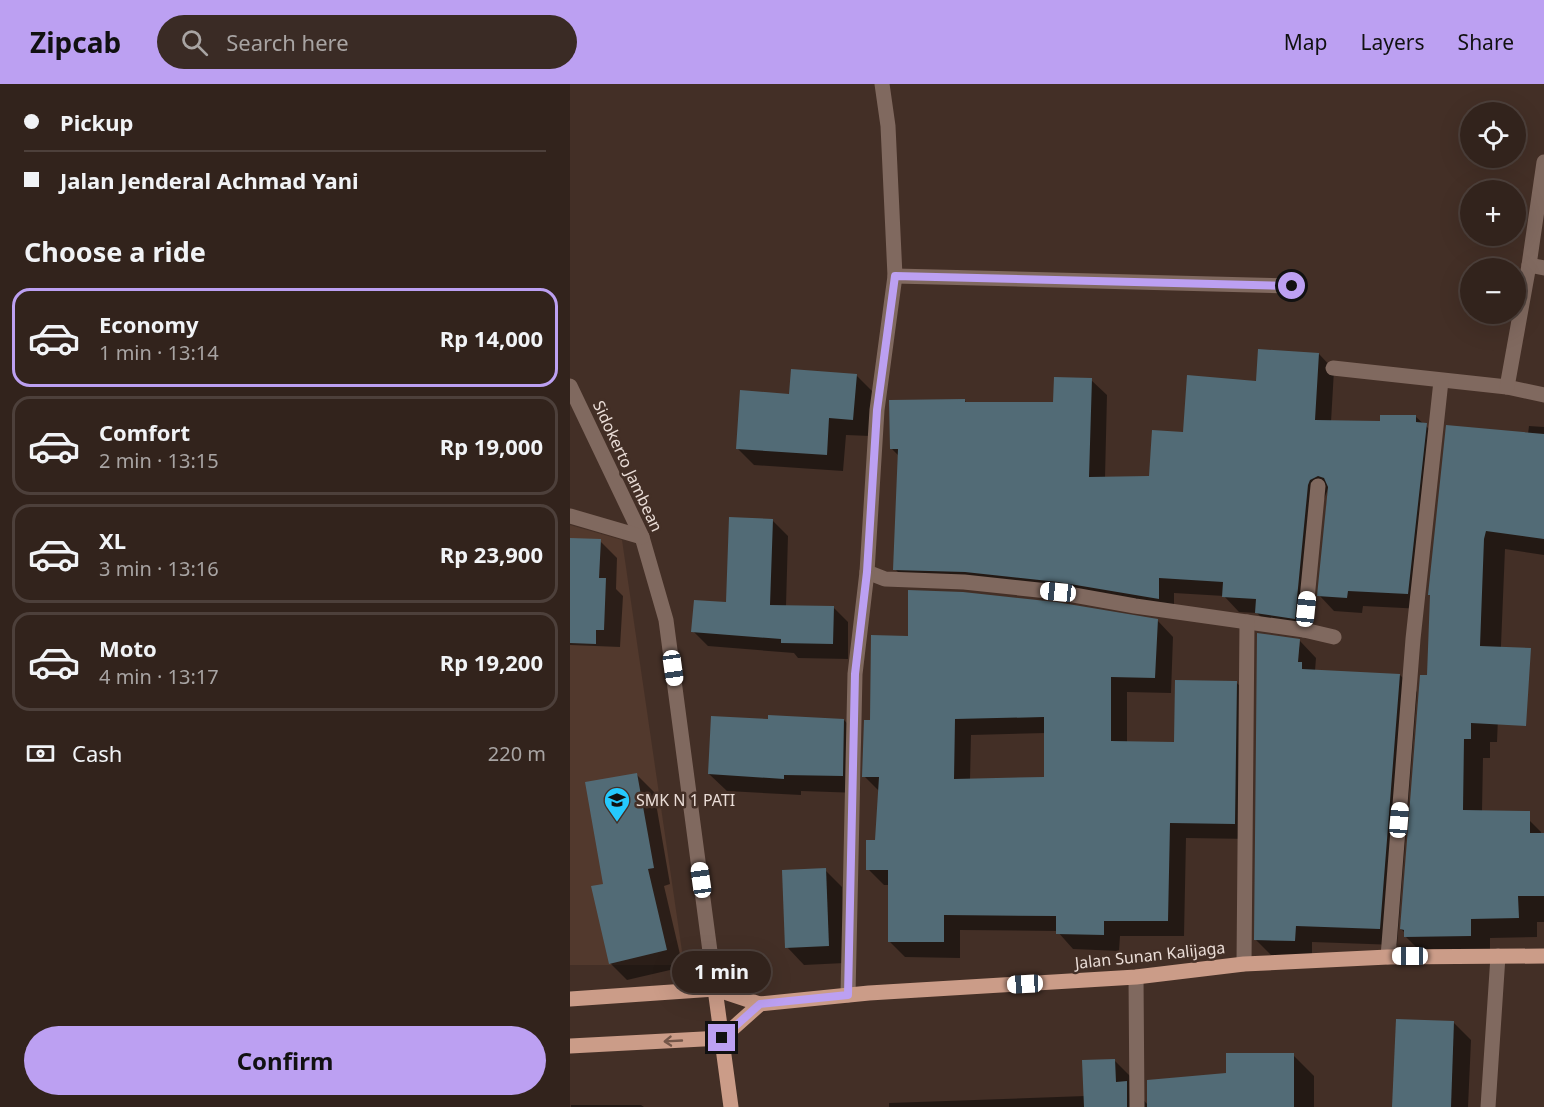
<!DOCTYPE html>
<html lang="en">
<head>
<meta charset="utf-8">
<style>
  :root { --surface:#32231c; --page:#3a2b25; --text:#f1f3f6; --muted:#a8a4a3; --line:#4d403b; --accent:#bca0f2 }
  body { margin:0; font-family:"Noto Sans",sans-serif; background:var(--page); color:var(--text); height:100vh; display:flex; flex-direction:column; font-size:22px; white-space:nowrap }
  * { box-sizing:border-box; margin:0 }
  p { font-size:20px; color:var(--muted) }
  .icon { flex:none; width:33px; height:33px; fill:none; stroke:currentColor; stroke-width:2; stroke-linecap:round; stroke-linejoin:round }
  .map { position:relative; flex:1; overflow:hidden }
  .side { display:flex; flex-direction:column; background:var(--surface); width:570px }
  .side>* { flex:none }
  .banner { display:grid; align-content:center; height:132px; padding:0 24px; background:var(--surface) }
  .buttons { position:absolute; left:890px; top:18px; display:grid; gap:12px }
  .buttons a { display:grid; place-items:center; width:66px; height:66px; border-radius:50%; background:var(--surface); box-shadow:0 6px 24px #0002,0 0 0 2px var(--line); font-size:30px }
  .end { position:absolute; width:27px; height:27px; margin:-14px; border:8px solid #bca0f2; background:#111; box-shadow:0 0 0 3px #111 }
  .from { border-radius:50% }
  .bubble { position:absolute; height:42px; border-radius:21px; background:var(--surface); box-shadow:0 6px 24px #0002,0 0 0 2px var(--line); font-size:20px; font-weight:700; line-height:42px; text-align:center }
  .car { position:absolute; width:18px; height:36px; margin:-18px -9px; border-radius:8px; box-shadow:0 0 4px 2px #0007; background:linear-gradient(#fff 24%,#345 0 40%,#fff 0 76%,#345 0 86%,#fff 0) }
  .banner b { display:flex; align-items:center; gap:21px; height:57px; font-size:22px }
  .banner b+b { border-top:2px solid var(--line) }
  .banner i { width:15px; height:15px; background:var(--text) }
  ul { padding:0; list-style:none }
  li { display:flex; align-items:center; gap:18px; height:99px; margin:0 12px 9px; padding:0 12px; border:3px solid var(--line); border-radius:18px }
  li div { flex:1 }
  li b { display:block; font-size:22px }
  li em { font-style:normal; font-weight:700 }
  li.active { border-color:var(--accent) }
  li>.icon { width:54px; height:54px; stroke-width:1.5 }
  h2 { padding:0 24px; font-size:27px; line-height:72px }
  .pay { display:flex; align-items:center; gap:15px; height:66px; padding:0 24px; font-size:22px }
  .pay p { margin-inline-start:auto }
  .cta { display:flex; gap:12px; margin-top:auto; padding:12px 24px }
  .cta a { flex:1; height:69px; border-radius:36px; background:var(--accent); color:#111; font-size:24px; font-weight:700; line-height:69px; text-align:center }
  header { display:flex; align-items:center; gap:36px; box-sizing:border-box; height:84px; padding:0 30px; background:var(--accent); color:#111 }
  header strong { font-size:28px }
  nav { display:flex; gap:33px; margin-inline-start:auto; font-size:21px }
  .search { width:420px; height:54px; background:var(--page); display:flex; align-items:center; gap:15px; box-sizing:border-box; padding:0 21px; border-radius:33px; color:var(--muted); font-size:22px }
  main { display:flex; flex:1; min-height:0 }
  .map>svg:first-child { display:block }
</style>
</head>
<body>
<header>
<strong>Zipcab</strong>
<div class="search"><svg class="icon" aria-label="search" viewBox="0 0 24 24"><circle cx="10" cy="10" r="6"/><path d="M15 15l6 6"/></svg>Search here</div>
<nav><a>Map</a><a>Layers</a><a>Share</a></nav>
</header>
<main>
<section class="side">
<div class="banner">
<b><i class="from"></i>Pickup</b>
<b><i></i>Jalan Jenderal Achmad Yani</b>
</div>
<h2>Choose a ride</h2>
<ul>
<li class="active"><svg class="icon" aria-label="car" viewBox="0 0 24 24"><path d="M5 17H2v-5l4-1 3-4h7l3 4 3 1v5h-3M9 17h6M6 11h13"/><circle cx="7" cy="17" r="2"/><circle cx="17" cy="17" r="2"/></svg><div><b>Economy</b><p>1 min · 13:14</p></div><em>Rp 14,000</em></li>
<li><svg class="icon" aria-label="car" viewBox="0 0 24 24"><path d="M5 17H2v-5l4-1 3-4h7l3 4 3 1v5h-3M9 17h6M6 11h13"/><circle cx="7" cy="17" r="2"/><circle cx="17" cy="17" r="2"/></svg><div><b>Comfort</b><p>2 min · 13:15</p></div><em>Rp 19,000</em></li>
<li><svg class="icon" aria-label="car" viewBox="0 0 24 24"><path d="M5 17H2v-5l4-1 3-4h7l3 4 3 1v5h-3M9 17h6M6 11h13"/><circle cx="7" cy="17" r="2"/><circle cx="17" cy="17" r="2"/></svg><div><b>XL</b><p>3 min · 13:16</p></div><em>Rp 23,900</em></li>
<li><svg class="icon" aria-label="car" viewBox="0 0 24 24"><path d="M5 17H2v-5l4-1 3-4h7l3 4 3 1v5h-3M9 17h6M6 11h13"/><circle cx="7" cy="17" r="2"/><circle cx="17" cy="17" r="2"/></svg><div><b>Moto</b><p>4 min · 13:17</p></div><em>Rp 19,200</em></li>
</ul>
<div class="pay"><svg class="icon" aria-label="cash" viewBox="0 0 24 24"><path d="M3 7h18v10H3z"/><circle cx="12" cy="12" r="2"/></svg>Cash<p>220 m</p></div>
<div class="cta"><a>Confirm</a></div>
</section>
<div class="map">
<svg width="974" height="1023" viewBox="0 0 974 1023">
  <rect width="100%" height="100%" fill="#432f26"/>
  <polygon fill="#52392d" points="0,441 52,456 114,881 0,881"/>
  <g fill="#0007" fill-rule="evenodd">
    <polygon points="749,270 764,286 761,338 811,338 845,332 871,356 853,525 793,522 792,529 764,527 749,511 758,405 753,417 740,550 702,544 687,529 669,528 654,512 604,509 604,530 505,513 340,500 325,485 329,372 322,365 394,316 398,320 484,320 521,296 537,311 535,394 581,394 614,350 687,299"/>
    <polygon points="286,291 304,309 300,352 276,351 273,387 184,381 167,364 220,311"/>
    <polygon points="959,342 974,343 974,471 935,465 927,658 920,658 920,674 913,674 912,728 951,728 971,748 970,752 974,753 974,838 967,838 967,853 920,854 920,871 855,872 835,852 835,849 831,845 859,592 861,512 958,350"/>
    <polygon points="203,437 218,452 216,522 263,523 278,538 278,575 228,574 224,569 138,562 123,547 157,520"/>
    <polygon points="0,455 30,457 47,474 46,505 53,512 50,563 0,561"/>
    <path d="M587 536 603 553 601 609 557 608V659H606L666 598 682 615 681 755 616 754 614 852H550L549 867 503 865 487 847 390 846V874L335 873 319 857V801H314L298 785 307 758 310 708 294 692 302 638 340 553ZM476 649V695L400 696 401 651Z"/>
    <polygon points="730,557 746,574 745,587 830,591 847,608 827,861 742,858 742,873 702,872 685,855"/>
    <polygon points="274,636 291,654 290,709 231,707 231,711 157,707 139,690 200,637"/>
    <polygon points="67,691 84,708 100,800 94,802 113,883 57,896 40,879 35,801"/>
    <polygon points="255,786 272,803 275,879 234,881 217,863"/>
    <polygon points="884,939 901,956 898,1023 824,1023"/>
    <polygon points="723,971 744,992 744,1023 319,1023 319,1019 515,1012 545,977 565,997 566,1008 578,1021 658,991"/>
    <polygon points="1,1021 71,1021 74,1023 1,1023"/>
  </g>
  <g fill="#526b76" fill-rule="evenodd">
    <polygon points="688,265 749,269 745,336 810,337 810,331 846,331 846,338 857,339 838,510 778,507 777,514 747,512 758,403 754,394 748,392 740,396 738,401 725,535 685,529 686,515 652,513 653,498 589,494 589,515 488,498 395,488 323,486 328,365 320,365 319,316 395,315 395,318 483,318 484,293 522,294 519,393 579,392 582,346 613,348 617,291 686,297"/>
    <polygon points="221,285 287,290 283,336 259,334 257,371 166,365 170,306 219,310"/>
    <polygon points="876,341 974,350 974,455 916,447 914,455 910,562 961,564 956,642 901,639 901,655 894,655 893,726 960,727 960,749 974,749 974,812 948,812 949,834 901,835 901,852 834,853 834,846 830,845 850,591 857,591 860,511 858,511"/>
    <polygon points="159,433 203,435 200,521 264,522 263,560 211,559 211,555 121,548 124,516 156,518"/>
    <polygon points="0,454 31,455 29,494 36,494 34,546 26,546 26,560 0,559"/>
    <path d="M338 506 393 508 486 518 588 535 585 594 541 593V657L604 658 605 596 667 597 665 740 600 739 598 837H534V851L486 850V832L374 831V858H318V786H296V756H305L309 693H292L294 636H300L301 551 338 552ZM474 633V693L384 695 385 635Z"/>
    <polygon points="687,549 730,555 728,578 732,578 732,585 830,590 810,845 726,842 725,857 684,856"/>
    <polygon points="198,631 274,635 273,692 214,691 214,695 138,690 141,632 198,635"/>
    <polygon points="67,689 84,784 78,785 97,866 39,880 21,802 33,800 15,698"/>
    <polygon points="256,784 259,862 215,864 212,786"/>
    <polygon points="826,935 884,937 881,1023 822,1023"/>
    <polygon points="656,969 724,969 724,1023 577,1023 577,996 656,989"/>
    <polygon points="545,975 546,998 557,997 557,1023 514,1023 512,976"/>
  </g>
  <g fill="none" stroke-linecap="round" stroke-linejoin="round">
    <g stroke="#80695f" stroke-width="15">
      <polyline points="959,181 974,184"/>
      <polyline points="325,192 722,202"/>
      <polyline points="763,284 937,303 974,311"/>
      <polyline points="0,302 72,453 96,536 145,905"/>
      <polyline points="937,303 959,181 974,78"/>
      <polyline points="0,432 72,453"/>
      <polyline points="297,488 315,495 394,498 487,508 565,522 734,546 764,553"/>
      <polyline points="734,546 748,402"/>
      <polyline points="818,873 843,555 871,297"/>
      <polyline points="674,880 677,538"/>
      <polyline points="566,893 567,1023"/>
      <polyline points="278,911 285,590 297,488 307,326 325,192 318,42 312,0"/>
      <polyline points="918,1023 928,872"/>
    </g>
    <g stroke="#cb9c88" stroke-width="15">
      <polyline points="145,905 161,1023"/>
      <polyline points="0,915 145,905 190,920 299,909 566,893 674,880 818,873 974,872"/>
      <polyline points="0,962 152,954 190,920"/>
    </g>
  </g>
  <defs><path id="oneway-shaft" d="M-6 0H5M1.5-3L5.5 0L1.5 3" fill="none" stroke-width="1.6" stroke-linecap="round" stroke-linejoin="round" transform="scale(1.5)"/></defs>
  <use stroke="#735548" href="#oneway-shaft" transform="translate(103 957) rotate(177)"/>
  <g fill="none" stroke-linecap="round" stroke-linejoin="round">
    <polyline stroke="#bca0f2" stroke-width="8" points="152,954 190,920 278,911 285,590 297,488 307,326 325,192 722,202"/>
  </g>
  <defs>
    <g id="school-pin" transform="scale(1.35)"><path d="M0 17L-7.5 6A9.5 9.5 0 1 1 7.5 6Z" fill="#25c9fe" stroke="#432f26"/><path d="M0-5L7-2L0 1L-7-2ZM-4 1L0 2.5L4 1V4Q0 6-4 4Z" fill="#111"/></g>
  </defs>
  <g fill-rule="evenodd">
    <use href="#school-pin" x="47" y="716"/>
  </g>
  <g text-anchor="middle" stroke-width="5" stroke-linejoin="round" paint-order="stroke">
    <g font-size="16" fill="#eaddd7" stroke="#432f26">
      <text transform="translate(58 382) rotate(65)" y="6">Sidokerto Jambean</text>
      <text transform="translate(580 871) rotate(-6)" y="6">Jalan Sunan Kalijaga</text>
    </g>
    <g font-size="16" fill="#eaddd7" stroke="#432f26" text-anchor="start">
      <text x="66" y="722">SMK N 1 PATI</text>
    </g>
  </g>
</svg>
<div class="buttons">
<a><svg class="icon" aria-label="locate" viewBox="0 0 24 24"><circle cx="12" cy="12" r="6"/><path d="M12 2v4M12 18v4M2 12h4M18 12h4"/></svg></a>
<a>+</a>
<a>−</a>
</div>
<i class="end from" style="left:722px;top:202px"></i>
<i class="end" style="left:152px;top:954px"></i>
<div class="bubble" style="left:102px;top:867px;width:99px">1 min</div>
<i class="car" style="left:488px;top:508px;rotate:276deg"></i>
<i class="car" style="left:736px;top:525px;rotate:6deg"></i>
<i class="car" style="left:103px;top:584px;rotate:172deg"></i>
<i class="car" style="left:829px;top:736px;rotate:5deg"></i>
<i class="car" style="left:131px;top:796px;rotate:352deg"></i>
<i class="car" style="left:840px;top:872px;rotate:270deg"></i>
<i class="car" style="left:455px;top:900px;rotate:267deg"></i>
</div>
</main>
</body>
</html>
